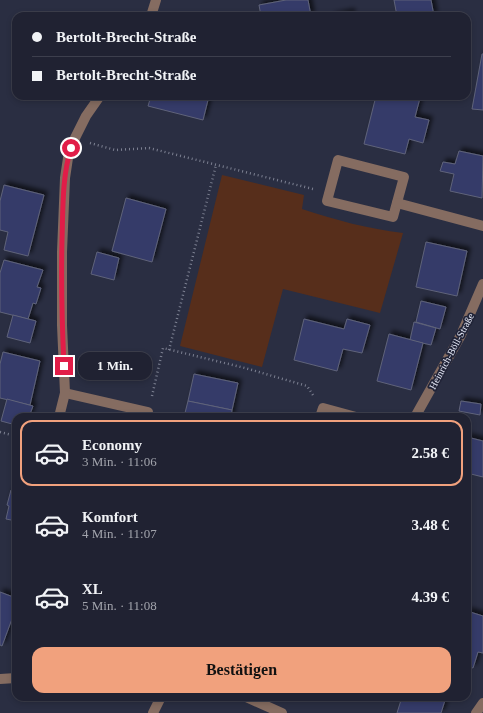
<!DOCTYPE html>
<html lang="de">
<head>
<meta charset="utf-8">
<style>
  :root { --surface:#202232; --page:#2d2f3e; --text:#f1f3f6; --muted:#a2a4ac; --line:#3d3f4d; --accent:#f1a17d }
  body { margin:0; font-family:Georgia,serif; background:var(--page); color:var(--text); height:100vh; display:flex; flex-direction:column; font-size:15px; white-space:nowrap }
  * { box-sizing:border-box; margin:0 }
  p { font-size:13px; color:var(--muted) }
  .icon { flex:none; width:22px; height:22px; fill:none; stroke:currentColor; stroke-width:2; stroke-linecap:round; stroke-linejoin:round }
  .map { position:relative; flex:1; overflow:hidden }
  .side { position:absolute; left:12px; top:413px; width:459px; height:288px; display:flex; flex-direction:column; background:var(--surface); border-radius:12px; box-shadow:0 2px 6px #0003,0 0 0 1px var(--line) }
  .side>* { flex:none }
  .hud { position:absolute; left:12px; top:12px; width:459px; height:88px; border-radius:12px; box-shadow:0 2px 6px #0003,0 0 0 1px var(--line); display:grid; align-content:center; height:88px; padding:0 20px; background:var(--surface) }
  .end { position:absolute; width:18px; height:18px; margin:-9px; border:5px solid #e11d48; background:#fff; box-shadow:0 0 0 2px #fff }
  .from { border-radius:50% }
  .bubble { position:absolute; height:28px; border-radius:12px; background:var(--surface); box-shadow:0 2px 6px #0003,0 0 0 1px var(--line); font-size:13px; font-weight:600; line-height:28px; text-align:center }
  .hud b { display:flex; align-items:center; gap:14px; height:38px; font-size:15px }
  .hud b+b { border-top:1px solid var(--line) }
  .hud i { width:10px; height:10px; background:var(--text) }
  ul { padding:7px 0 0; list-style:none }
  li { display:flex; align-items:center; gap:12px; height:66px; margin:0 8px 6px; padding:0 12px; border:2px solid transparent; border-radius:12px }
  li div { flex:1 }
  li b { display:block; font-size:15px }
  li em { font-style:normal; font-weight:600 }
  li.selected { border-color:var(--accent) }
  li>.icon { width:36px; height:36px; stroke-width:1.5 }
  .cta { display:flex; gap:8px; margin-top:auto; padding:8px 20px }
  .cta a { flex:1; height:46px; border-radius:12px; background:var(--accent); color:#111; font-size:16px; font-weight:600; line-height:46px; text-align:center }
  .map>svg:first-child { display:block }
</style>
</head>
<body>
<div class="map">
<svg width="483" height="713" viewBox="0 0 483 713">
  <defs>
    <filter id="shadow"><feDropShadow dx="3.5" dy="-3.5" stdDeviation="2" flood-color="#0009"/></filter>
  </defs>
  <rect width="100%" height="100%" fill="#2a2e42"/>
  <path fill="#572e1b" d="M222 175 304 195 302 209C335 220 369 229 403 233L380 313 283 289 262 367 180 346Z"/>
  <g fill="#353a69" stroke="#5f637a" filter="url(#shadow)">
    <polygon points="286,0 308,0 311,16 261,16 259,5"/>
    <polygon points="394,0 431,0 434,16 397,16"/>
    <polygon points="351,12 352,16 331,16"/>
    <polygon points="482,54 483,54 483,110 472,109"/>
    <polygon points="151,96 209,96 203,120 148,106"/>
    <polygon points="376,96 410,96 420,98 415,117 429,120 423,143 409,139 405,154 364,144"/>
    <polygon points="459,151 483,156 482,198 450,191 454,174 440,171 443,162 455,164"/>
    <polygon points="4,185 44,195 28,256 4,250 8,232 0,230 0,201"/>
    <polygon points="126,198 166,209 152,262 112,251"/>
    <polygon points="426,242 467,251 457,296 416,287"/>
    <polygon points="97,252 119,258 114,280 91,274"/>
    <polygon points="4,260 43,270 37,287 41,288 36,304 33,303 28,319 0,312 0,273"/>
    <polygon points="421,301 446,307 440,329 416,322"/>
    <polygon points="13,315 36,321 30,343 7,337"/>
    <polygon points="304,319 344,329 347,319 370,325 362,353 343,349 337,371 294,360"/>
    <polygon points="414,322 436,328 431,345 410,340"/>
    <polygon points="389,334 423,343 411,390 377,381"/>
    <polygon points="3,352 40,361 30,405 0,398 0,364"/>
    <polygon points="194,374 238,383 232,410 188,401"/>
    <polygon points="7,399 33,406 29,417 16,417 16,425 1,421"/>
    <polygon points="188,401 232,410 231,417 184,417"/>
    <polygon points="461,401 481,404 480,415 459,411"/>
    <polygon points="467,437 483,441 483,477 467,473"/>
    <polygon points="16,477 16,521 6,519 9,506 7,505 11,490 13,491"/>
    <polygon points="0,592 16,598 16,608 2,646 0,645"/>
    <polygon points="467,611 483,616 483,653 478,652 473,668 467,666"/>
    <polygon points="402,697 446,697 441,713 397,713"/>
  </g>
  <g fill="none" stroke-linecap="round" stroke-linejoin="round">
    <g stroke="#7d8192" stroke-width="2.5" stroke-dasharray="1 3" stroke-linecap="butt">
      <polyline points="90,143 115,150 149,148 313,189"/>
      <polyline points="169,350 216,165"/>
      <polyline points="152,396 163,348 245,368 307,386 313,395"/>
      <polyline points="0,432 16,436"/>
    </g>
    <g stroke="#856c61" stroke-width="10">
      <polyline points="151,16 156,0"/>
      <polygon points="338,160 404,177 393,217 327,201"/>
      <polyline points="397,203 483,226"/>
      <polyline points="65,393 148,412 147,417"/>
      <polyline points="59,417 65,393 62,325 62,252 65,178 68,158 75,138 86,116 100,96"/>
      <polyline points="320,417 323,408 356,417"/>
      <polyline points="415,417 461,335 483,284"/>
      <polyline points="0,679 16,678"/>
      <polyline points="246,697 282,713"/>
      <polyline points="153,713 161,697"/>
      <polyline points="476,713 483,703"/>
    </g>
  </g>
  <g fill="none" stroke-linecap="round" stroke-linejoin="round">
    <path stroke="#e11d48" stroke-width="5" d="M64 366C62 324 61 282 62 240 63 209 62 177 71 148"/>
  </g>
  <g text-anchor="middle" stroke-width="3.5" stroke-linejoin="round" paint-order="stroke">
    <g font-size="10" fill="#e6e9f7" stroke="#212438">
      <text transform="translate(451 351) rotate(-62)" y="4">Heinrich-Böll-Straße</text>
    </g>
  </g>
</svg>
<i class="end from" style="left:71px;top:148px"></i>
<i class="end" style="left:64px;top:366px"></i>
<div class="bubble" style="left:78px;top:352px;width:74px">1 Min.</div>
<div class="hud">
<b><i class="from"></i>Bertolt-Brecht-Straße</b>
<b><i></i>Bertolt-Brecht-Straße</b>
</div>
<section class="side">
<ul>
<li class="selected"><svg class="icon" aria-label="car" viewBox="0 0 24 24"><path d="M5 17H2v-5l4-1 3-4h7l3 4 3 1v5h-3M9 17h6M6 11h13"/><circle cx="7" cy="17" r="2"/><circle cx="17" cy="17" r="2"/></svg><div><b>Economy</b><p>3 Min. · 11:06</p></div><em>2.58 €</em></li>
<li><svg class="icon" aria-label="car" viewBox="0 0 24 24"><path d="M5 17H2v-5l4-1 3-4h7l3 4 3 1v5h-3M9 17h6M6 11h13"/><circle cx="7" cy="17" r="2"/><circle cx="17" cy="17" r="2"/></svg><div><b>Komfort</b><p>4 Min. · 11:07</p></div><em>3.48 €</em></li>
<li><svg class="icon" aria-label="car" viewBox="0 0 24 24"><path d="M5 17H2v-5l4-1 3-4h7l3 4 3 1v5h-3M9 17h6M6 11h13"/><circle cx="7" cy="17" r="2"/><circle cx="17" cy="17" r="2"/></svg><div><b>XL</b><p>5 Min. · 11:08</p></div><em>4.39 €</em></li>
</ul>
<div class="cta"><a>Bestätigen</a></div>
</section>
</div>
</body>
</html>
